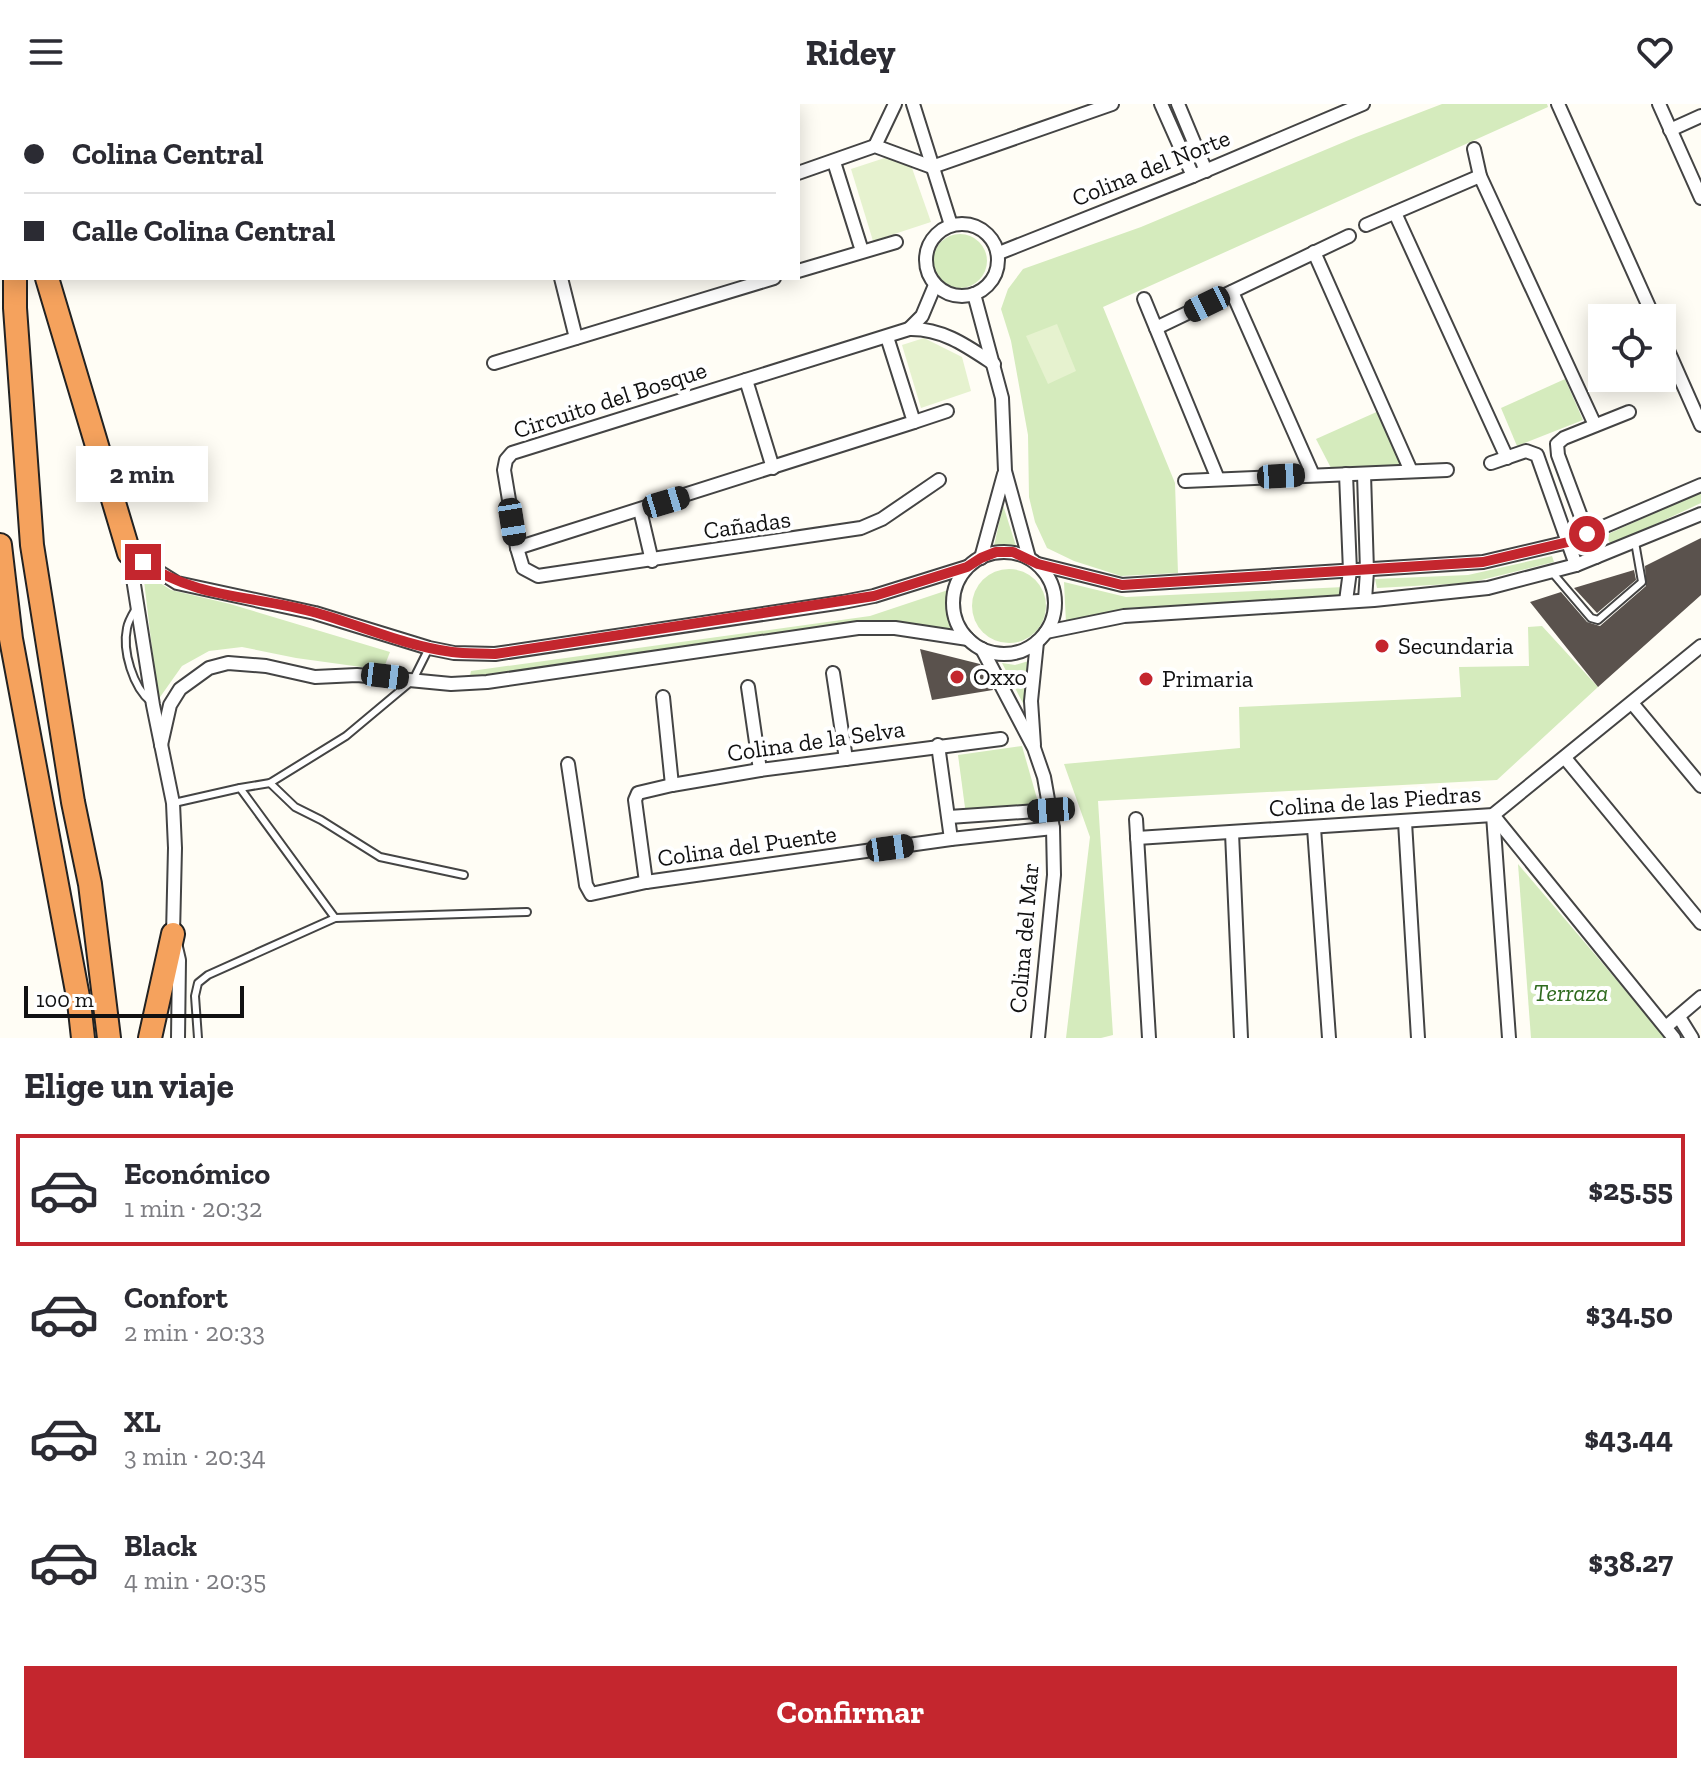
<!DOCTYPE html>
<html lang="es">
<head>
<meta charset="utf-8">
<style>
  :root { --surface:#fff; --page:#f2f2f3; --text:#2b2b33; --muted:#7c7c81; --line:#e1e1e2; --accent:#c4262e }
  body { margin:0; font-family:"Zilla Slab",serif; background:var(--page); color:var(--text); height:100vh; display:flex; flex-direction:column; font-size:30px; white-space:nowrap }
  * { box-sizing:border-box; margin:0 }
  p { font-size:26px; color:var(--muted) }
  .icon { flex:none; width:44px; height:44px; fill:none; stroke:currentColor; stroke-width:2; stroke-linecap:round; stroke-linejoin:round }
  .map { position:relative; height:934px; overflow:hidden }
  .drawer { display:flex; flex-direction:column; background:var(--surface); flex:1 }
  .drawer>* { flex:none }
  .top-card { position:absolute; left:0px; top:0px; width:800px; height:176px; box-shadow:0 4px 20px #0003; display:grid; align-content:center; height:176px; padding:0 24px; background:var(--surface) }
  .buttons { position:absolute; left:1588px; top:200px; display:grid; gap:16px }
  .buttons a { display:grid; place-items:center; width:88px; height:88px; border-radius:0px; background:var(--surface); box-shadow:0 4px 20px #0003; font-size:40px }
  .scale { position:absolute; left:24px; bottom:20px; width:220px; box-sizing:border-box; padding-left:8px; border:4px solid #111; border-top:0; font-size:22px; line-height:28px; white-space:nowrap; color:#111; -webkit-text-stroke:6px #fff; paint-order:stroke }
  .end { position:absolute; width:36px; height:36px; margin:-18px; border:10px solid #c4262e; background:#fff; box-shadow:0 0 0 4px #fff }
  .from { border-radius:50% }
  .bubble { position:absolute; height:56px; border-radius:0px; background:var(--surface); box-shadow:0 4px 20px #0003; font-size:26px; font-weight:700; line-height:56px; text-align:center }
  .car { position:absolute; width:24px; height:48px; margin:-24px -12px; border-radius:10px; box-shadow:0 0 6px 2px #0007; background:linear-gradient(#222 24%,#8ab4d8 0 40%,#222 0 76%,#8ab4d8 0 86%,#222 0) }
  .top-card b { display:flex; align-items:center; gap:28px; height:76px; font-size:30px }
  .top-card b+b { border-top:2px solid var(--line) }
  .top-card i { width:20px; height:20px; background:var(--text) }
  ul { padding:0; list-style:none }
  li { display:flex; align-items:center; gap:24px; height:112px; margin:0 16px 12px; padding:0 8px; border:4px solid transparent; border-radius:0px }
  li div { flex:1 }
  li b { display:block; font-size:30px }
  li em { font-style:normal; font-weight:700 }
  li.selected { border-color:var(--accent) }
  li>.icon { width:72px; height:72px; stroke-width:1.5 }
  h2 { padding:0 24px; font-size:36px; line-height:96px }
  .primary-button { display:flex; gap:16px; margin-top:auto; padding:16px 24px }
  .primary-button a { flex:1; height:92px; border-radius:0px; background:var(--accent); color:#fff; font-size:32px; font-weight:700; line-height:92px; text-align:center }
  header { display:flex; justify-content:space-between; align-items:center; height:104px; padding:0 24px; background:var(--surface); font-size:36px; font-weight:700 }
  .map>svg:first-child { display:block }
</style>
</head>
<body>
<header><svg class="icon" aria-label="menu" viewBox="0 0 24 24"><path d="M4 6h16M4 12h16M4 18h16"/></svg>Ridey<svg class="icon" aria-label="heart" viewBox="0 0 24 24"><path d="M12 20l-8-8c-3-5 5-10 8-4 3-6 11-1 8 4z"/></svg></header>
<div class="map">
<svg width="1701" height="934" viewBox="0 0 1701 934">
  <rect width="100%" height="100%" fill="#fffdf5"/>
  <g fill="#d5ebbd">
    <polygon points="1442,0 1547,0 1548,3 1103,203 1175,379 1178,469 1121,472 1074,457 1047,444 1035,418 1029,393 1028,331 1011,237 1001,205 1008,185 1023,165 1141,123 1356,33"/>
    <circle cx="960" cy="157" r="27"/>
    <polygon points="1565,275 1583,316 1517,342 1501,304"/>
    <polygon points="1381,306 1404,361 1331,364 1316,335"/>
    <polygon points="1701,388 1701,399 1611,441 1606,431"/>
    <polygon points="1003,401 1016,442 994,442"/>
    <polygon points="1552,452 1554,458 1469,479 1377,484 1375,475 1468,471"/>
    <circle cx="1009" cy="502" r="37"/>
    <polygon points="143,468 171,486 230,500 390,548 383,566 296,554 242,543 209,547 182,562 158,596"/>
    <polygon points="1064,478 1126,493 1344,483 1344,492 1128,504 1066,519"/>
    <polygon points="951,485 947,510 955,527 874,519 469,576 471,567 870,512"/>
    <polygon points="1542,522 1598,583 1497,676 1098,697 1113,931 1101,934 1066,934 1090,733 1064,660 1240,644 1239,603 1461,593 1459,563 1529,562 1528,523"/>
    <polygon points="1032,556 1027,607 1002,559 1015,561"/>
    <polygon points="1022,642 1040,705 966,711 958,651"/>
    <polygon points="1518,760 1666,934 1531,934"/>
  </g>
  <g fill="#e6f2cf">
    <polygon points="906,47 931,118 873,137 851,65"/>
    <polygon points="1057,220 1076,267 1048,280 1026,232"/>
    <polygon points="924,234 962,253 971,287 921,304 902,241"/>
  </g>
  <g fill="#5a524d">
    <polygon points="1701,434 1701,491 1598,583 1530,498 1561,488 1587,518 1600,522 1646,482 1645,462"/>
    <polygon points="1634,466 1636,476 1597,509 1574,484"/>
    <polygon points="920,545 980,560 993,586 932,596"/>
  </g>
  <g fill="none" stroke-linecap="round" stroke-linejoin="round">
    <g stroke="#444" stroke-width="10">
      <g id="service">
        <polyline points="1551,467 1591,514 1598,516 1642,478 1635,438"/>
        <path d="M135 506C132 511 128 518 127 524 122 547 133 583 151 598"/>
        <polyline points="270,679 295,703 321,716 380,753 464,771"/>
        <polyline points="240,684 270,679 346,632 413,576 429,544"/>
        <polyline points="174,699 240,684 335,814"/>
        <polyline points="198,934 195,892 198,879 208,871 335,814 527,808"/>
      </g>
    </g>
    <g stroke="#444" stroke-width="16">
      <g id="minor">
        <polyline points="757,0 757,2"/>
        <polyline points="913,0 951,121"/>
        <polyline points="1161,0 1193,72"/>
        <polyline points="1178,0 1206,67"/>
        <polyline points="1558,0 1654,214"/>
        <polyline points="1659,0 1701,94"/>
        <polyline points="696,2 703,0"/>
        <polyline points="1670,26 1701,12"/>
        <polyline points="875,42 895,0"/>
        <polyline points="1474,45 1480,72 1595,321"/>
        <polyline points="834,58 862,147"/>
        <polyline points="798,69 875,42 932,63 1112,0"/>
        <polyline points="1395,109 1507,354"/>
        <circle cx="962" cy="156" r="36"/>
        <polyline points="1366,121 1480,72"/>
        <polyline points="1314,148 1411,367"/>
        <polyline points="999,149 1193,72 1363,0"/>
        <polyline points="798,167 896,138"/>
        <polyline points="561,174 576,234"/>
        <polyline points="1232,188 1313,371"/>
        <polyline points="974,190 1002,294 1005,367 1029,454"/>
        <polyline points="1144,195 1218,375"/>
        <polyline points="1156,224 1349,132"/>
        <polyline points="909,225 922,212 935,181"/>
        <polyline points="1662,233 1701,321"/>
        <polyline points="494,259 774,174"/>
        <polyline points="746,276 773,364"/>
        <polyline points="914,318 947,307"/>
        <polyline points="1491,359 1526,347 1537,351 1576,461"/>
        <polyline points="1364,370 1367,467 1365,496"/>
        <path d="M939 376 882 415 861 424 538 472 523 464 517 444 504 366 506 356 512 349 909 225C942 224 967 242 994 260"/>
        <polyline points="1185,377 1447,366"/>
        <polyline points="640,406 652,457"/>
        <polyline points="517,444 914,318 887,233"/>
        <circle cx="1004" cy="499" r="51"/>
        <polyline points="129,449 177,479 315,509 429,544 454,549 495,550 843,498 874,492 967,463"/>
        <polyline points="129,449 153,601 173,699 175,744 173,830 179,856 178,934"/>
        <polyline points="1596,453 1558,351 1557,340 1564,334 1629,308"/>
        <polyline points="981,454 1004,370"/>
        <polyline points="1038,460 1122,481 1483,458 1568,438 1701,381"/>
        <polyline points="1346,497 1350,467 1346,370"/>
        <polyline points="1046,528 1124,512 1374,496 1488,484 1576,461 1701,410"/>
        <polyline points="982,545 1034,644 1044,673 1053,724 1054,771 1038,934"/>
        <polyline points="833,569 846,655"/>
        <polyline points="748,583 760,666"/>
        <polyline points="663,593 672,681"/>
        <polyline points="1632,599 1701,682"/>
        <polyline points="161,641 170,601 180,585 209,564 228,559 266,562 315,573 357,571 451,580 487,578 858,524 895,524 968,535"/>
        <polyline points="938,641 951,735"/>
        <polyline points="1034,641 1031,597 1037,538"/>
        <polyline points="1565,654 1701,819"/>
        <polyline points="568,660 586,781 591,790 646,778 951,735 1053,724"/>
        <polyline points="1493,711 1674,934"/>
        <polyline points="1493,711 1509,934"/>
        <polyline points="949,713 1051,706"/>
        <polyline points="1136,715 1149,934"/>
        <polyline points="1405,718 1418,934"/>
        <polyline points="1314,724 1329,934"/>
        <polyline points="1232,729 1241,934"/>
        <polyline points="1137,734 1493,711 1701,542"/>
        <polyline points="646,778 635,696 638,689 672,681 760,666 1001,635"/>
        <polyline points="1679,913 1692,934"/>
        <polyline points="1667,922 1701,893"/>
      </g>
    </g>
    <g stroke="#222" stroke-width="26">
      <g id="motorway">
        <polyline points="18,2 18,0"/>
        <polyline points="15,174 15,204 32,441 73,698 90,780 109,934"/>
        <polyline points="47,174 129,449"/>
        <polyline points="0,441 11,535 79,898 83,934"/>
        <polyline points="150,934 173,830"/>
      </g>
    </g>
    <use href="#service" stroke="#fff" stroke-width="6"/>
    <use href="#minor" stroke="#fff" stroke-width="12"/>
    <use href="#motorway" stroke="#f5a25d" stroke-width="22"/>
  </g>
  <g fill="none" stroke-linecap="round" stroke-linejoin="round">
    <path stroke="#c4262e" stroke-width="10" d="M143 458C198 496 255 491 317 509 362 522 406 542 452 548 466 550 481 549 495 550L874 492 967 463 981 454 996 448H1013L1038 460 1122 481 1483 458 1568 438 1587 430"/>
  </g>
  <g fill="#c4262e" stroke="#fff" stroke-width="3">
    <circle cx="1382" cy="542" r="8"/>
    <circle cx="957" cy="573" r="8"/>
    <circle cx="1146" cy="575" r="8"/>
  </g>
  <g text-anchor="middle" stroke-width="8" stroke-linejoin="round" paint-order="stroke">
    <g font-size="24" fill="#111" stroke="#fff">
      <text transform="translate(1151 64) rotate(-22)" y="8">Colina del Norte</text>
      <text transform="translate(610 296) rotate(-18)" y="8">Circuito del Bosque</text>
      <text transform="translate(747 421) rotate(-8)" y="8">Cañadas</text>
      <text transform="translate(816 637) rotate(-8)" y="8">Colina de la Selva</text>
      <text transform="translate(1375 697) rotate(-4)" y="8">Colina de las Piedras</text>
      <text transform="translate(747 742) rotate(-8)" y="8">Colina del Puente</text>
      <text transform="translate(1024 834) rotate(-85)" y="8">Colina del Mar</text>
    </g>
    <g font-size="24" fill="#111" stroke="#fff" text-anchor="start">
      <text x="1398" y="550">Secundaria</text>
      <text x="973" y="581">Oxxo</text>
      <text x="1162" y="583">Primaria</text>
    </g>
    <g font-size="24" font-style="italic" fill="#2f6b1f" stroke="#fff">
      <text x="1571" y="897">Terraza</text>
    </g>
  </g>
</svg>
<div class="buttons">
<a><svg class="icon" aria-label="locate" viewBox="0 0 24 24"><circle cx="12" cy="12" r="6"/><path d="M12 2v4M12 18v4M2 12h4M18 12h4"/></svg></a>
</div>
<div class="scale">100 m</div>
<i class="end from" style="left:1587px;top:430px"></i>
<i class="end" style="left:143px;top:458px"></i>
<div class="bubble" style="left:76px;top:342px;width:132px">2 min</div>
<i class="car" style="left:1207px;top:200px;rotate:244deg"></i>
<i class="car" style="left:1281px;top:372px;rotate:87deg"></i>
<i class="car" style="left:666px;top:398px;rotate:73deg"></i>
<i class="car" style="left:512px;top:418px;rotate:171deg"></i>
<i class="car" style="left:385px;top:572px;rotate:97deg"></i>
<i class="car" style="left:1051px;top:706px;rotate:266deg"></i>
<i class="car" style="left:890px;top:744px;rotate:82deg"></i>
<div class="top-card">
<b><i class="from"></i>Colina Central</b>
<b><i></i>Calle Colina Central</b>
</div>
</div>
<section class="drawer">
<h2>Elige un viaje</h2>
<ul>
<li class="selected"><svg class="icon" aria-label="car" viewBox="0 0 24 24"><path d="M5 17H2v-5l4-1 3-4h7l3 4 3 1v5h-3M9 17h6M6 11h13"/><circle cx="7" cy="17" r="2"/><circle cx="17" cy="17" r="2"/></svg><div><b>Económico</b><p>1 min · 20:32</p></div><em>$25.55</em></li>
<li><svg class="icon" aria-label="car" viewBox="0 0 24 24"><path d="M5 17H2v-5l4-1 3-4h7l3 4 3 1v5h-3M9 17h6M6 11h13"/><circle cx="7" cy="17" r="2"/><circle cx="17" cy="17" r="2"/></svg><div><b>Confort</b><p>2 min · 20:33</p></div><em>$34.50</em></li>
<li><svg class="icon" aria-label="car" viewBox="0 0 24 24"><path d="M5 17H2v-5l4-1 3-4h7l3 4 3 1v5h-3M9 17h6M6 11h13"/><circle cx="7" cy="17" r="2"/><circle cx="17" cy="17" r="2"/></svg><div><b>XL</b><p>3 min · 20:34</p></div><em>$43.44</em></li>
<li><svg class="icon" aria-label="car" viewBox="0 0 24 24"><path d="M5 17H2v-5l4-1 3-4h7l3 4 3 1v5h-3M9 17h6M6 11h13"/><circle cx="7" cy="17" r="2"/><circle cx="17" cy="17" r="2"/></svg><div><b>Black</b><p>4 min · 20:35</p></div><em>$38.27</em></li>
</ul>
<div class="primary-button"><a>Confirmar</a></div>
</section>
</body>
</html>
